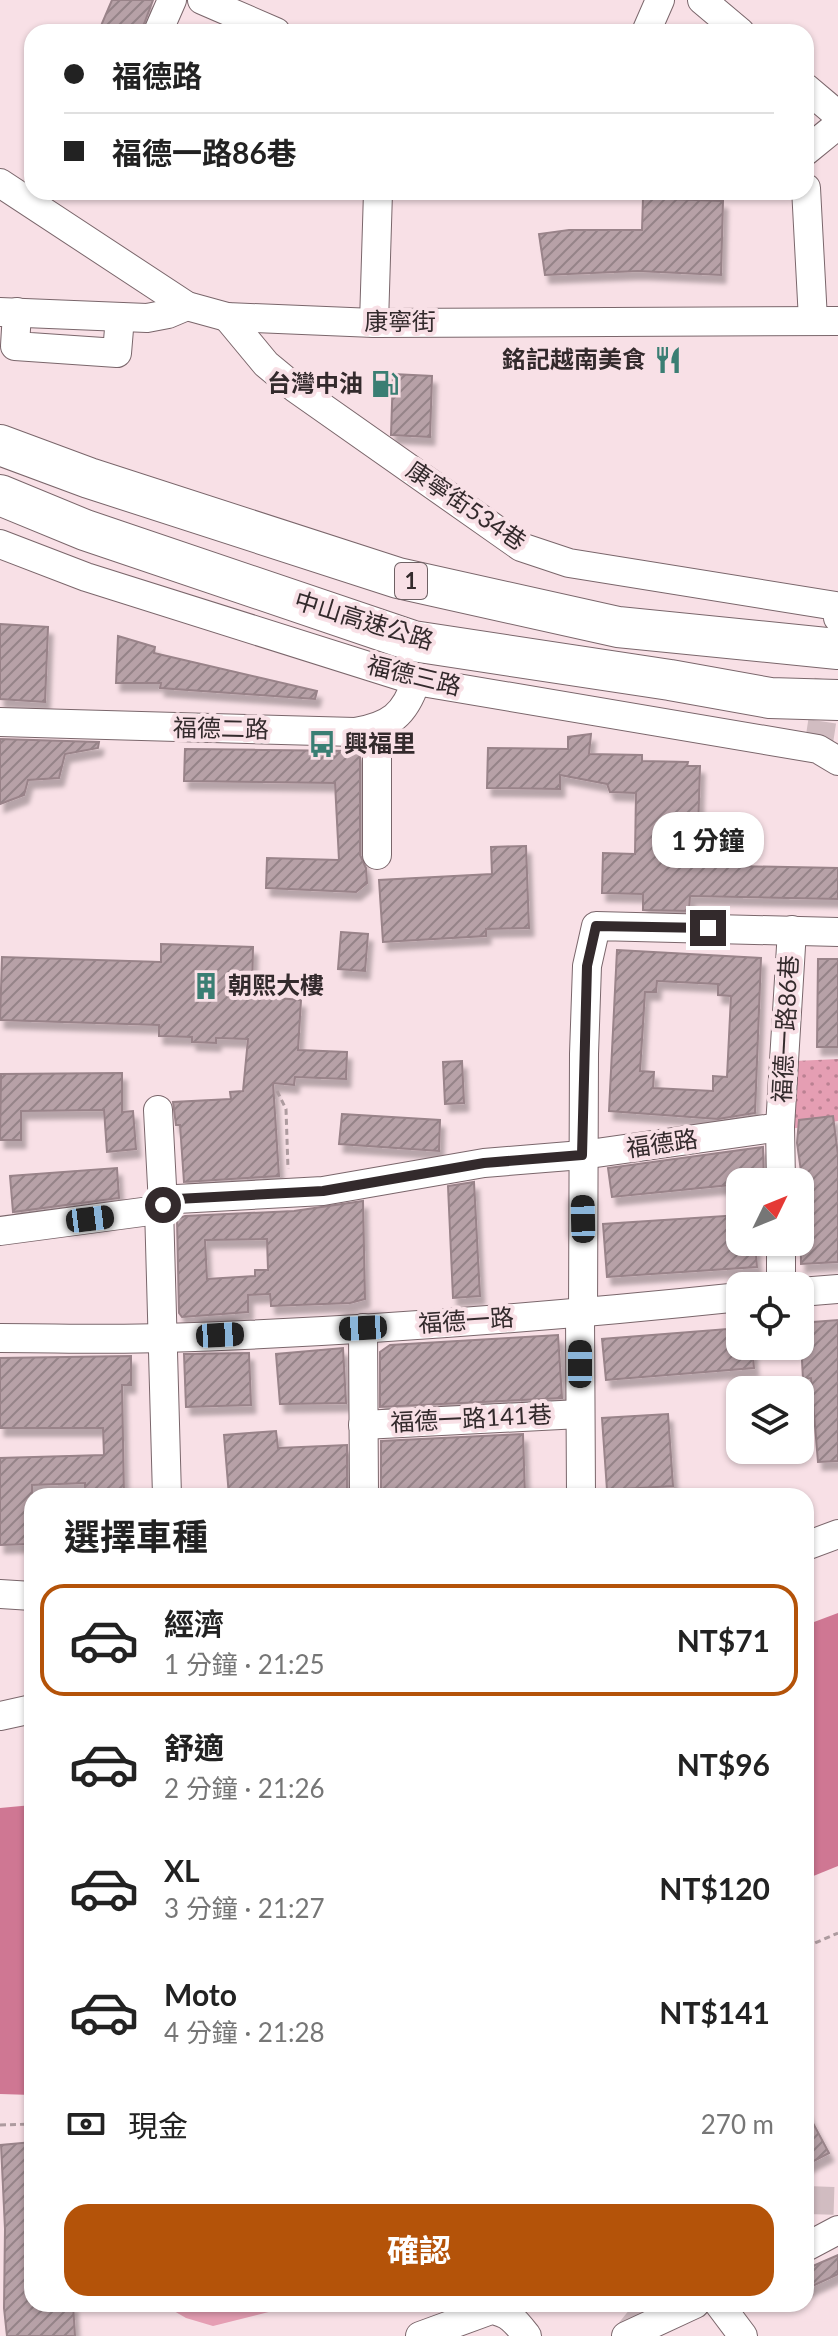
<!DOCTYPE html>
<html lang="zh-TW">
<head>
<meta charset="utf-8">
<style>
  :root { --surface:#fff; --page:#f6f6f6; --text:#222; --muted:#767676; --line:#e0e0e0; --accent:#b45309 }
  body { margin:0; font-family:Lato,"Noto Sans TC",sans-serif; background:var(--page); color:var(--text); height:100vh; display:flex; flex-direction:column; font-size:30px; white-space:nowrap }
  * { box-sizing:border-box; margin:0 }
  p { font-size:26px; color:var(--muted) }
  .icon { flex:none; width:44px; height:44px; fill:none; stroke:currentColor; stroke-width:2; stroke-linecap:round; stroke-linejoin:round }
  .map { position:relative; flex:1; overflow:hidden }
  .panel { position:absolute; left:24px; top:1488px; width:790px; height:824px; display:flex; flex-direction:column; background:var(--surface); border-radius:24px; box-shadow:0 2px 6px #0004 }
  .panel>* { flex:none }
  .guide { position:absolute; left:24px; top:24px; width:790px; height:176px; border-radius:24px; box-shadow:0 2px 6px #0004; display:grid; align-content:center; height:176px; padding:0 40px; background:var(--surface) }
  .needle { width:52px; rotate:47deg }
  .buttons { position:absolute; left:726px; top:1168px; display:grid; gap:16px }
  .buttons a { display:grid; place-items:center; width:88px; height:88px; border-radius:16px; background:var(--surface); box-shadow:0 2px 6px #0004; font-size:40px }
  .end { position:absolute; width:36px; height:36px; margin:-18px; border:10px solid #332a2c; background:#fff; box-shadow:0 0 0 4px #fff }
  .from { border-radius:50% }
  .bubble { position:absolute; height:56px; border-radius:24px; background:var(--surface); box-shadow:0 2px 6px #0004; font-size:26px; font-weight:700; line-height:56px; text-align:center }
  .car { position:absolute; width:24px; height:48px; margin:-24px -12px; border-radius:10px; box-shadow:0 0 6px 2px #0007; background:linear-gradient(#222 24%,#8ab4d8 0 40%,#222 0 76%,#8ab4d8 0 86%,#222 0) }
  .guide b { display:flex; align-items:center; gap:28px; height:76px; font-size:30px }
  .guide b+b { border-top:2px solid var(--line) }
  .guide i { width:20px; height:20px; background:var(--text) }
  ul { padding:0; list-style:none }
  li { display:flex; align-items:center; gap:24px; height:112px; margin:0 16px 12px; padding:0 24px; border:4px solid transparent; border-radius:24px }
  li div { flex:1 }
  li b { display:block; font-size:30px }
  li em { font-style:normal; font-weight:700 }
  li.selected { border-color:var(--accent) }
  li>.icon { width:72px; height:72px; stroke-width:1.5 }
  h2 { padding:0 40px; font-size:36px; line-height:96px }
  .pay { display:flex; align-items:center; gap:20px; height:88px; padding:0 40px; font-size:30px }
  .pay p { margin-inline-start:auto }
  .primary-button { display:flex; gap:16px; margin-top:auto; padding:16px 40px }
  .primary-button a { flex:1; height:92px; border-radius:24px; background:var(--accent); color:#fff; font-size:32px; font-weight:700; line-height:92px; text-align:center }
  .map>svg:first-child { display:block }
</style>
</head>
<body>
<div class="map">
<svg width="838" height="2336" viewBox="0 0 838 2336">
  <defs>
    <pattern id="grass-dots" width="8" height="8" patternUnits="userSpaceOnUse" patternTransform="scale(2)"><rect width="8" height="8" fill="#e59eb3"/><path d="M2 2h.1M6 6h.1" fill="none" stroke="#ba8192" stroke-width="1.8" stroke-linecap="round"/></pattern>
    <pattern id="building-hatch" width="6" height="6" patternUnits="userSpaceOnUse" patternTransform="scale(2)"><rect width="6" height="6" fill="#b7a1a7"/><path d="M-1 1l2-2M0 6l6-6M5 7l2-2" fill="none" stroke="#958388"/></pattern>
    <filter id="shadow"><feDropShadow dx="4.5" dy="8" stdDeviation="2" flood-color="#0004"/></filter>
  </defs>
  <rect width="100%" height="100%" fill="#f8e0e6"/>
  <polygon fill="url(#grass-dots)" points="838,1059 838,1121 790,1129 795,1061"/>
  <polygon fill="#e59eb3" points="162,2304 300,2304 213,2326 186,2318"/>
  <g fill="#cf7793">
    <polygon points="838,1613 838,1866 806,1879 806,1625"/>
    <polygon points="32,1805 32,2095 0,2094 0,1808"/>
  </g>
  <g fill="url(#building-hatch)" stroke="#998389" stroke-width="2" fill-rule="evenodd" filter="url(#shadow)">
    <polygon points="112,0 153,0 141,32 108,32 100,28"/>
    <polygon points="643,198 723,201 721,275 638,271 545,275 539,234 569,230 642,230"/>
    <polygon points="393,374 432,376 430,437 391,435"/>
    <polygon points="0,624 48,627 45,702 0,699"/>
    <polygon points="118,636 155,647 154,653 317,691 315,699 160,688 161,683 116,683"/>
    <polygon points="591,734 589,754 642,755 642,761 688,762 687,766 700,766 698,832 733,832 733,866 838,868 838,899 690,896 689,911 643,910 643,894 602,893 603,853 635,854 636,793 610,792 607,784 560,775 560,789 487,788 488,748 568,749 568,737"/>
    <polygon points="0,739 99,742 98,748 65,754 59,778 28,780 24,795 0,804"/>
    <polygon points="185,749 356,751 360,754 360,855 366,868 367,883 356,892 266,888 267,858 339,860 335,783 184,781"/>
    <polygon points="526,846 529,928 486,929 486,936 383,942 379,880 492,874 491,847"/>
    <polygon points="341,932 368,934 365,971 338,969"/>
    <polygon points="161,944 253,947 252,996 301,1000 298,1050 347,1052 346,1079 295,1077 294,1085 273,1083 279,1176 184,1182 180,1125 176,1125 173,1102 231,1099 230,1092 243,1091 248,1039 216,1038 216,1043 192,1042 192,1037 159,1036 159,1025 0,1020 2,957 161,962"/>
    <path d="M617 950 761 958 755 1113 718 1119 609 1111ZM657 981 718 984V995L731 996 727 1077 713 1076V1091L653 1088 654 1072 640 1071 645 992H656Z"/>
    <polygon points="818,959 838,959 838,1047 817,1047"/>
    <polygon points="462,1061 464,1103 445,1104 443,1062"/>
    <polygon points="122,1073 122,1112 133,1111 136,1149 107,1152 104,1110 21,1111 21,1140 0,1140 1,1074"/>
    <polygon points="342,1114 440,1120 439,1151 339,1144"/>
    <polygon points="833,1116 838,1155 838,1262 801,1264 800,1185 803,1185 797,1143 799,1120"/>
    <polygon points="763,1147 764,1182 740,1182 740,1184 612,1197 608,1168"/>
    <polygon points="117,1168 119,1198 13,1212 10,1176"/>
    <polygon points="474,1182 480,1296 453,1298 448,1186"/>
    <path d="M363 1201 365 1299 350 1303 271 1306 270 1294 248 1295V1312L182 1317 179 1313 177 1219 185 1216 294 1211ZM267 1239 268 1270H255V1276L207 1279 205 1240Z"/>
    <polygon points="740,1215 740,1242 755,1242 757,1267 607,1277 603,1224"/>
    <polygon points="838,1320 838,1461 818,1462 811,1378 803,1379 800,1323"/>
    <polygon points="740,1328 740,1346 752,1346 754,1368 606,1380 602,1339"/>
    <polygon points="558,1335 562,1398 380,1407 380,1352 390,1345"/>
    <polygon points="343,1348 346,1403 280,1404 276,1354"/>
    <polygon points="249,1353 251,1405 186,1407 184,1354"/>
    <polygon points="131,1356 131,1385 122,1385 124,1496 85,1496 85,1483 32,1485 32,1544 0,1545 0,1458 104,1455 103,1428 0,1428 0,1358"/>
    <polygon points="668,1414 673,1486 607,1490 602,1418"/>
    <polygon points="276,1431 278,1448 347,1445 347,1496 229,1496 224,1435"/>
    <polygon points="523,1434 525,1496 384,1496 381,1493 381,1441"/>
    <polygon points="806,2110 829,2153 806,2165"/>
    <polygon points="32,2142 32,2304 73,2304 75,2336 7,2336 4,2308 5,2229 1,2145"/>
    <polygon points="838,2255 838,2274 806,2289 806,2269"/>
  </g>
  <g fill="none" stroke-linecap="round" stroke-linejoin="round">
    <g stroke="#d1bcc1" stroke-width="28" stroke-dasharray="28 14" stroke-linecap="butt">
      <polyline points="818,749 836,631"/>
      <polyline points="806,2200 838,2201"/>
      <polyline points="627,2335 652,2304"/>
    </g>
    <g stroke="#7a666b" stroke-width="30">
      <g id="minor">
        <polyline points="202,0 276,32"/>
        <polyline points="702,0 740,32"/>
        <polyline points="158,32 172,0"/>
        <polyline points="646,32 660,0"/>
        <polyline points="806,88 838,115"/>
        <polyline points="806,151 838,125"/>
        <polyline points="0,183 187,306 227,317 374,323 838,321"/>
        <polyline points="806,188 813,320"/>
        <polyline points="0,312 147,318 168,314 187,306"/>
        <polyline points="17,312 15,346 117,353 120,317"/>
        <polyline points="227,317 266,364 295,388 521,547 569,563 836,606 838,618"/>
        <polyline points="374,323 378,192"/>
        <polyline points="0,544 86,577 416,681 818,749 838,761"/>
        <path d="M0 722 355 732C390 726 405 715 416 681"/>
        <polyline points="377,855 377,728"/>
        <polyline points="158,1110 163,1205"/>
        <polyline points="781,1182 780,1127 792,930"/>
        <polyline points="159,1207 167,1496"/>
        <polyline points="0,1231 150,1211 177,1199 323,1191 484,1163 582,1155 780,1127"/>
        <polyline points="781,1242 781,1286"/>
        <polyline points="800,1292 838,1289"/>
        <polyline points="580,1314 581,1496"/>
        <polyline points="583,1314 584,1054 587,966 596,926 838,932"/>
        <polyline points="363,1328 364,1496"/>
        <path d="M0 1338C55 1338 110 1340 164 1338 356 1332 549 1317 740 1297"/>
        <polyline points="363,1425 580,1414"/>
        <polyline points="806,1546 838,1534"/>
        <polyline points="0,1594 32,1596"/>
        <polyline points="0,1716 32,1709"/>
        <polyline points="806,2247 838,2230"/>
        <polyline points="719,2304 743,2336"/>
        <path d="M420 2336 491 2310C510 2313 516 2322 527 2336"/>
        <polyline points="626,2336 695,2304"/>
      </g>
    </g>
    <g stroke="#7a666b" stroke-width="42">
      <g id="highway">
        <polyline points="0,445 89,478 398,578 618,627 838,649"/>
        <polyline points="0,495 85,530 413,641 670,680 770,698 838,700"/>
      </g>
    </g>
    <g stroke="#ad9b9f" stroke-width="3" stroke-dasharray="6 4" stroke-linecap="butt">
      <polyline points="277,1091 286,1109 288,1169"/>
      <polyline points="806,1947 838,1933"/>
      <polyline points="0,2125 32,2124"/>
    </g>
    <use href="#minor" stroke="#fff" stroke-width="28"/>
    <use href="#highway" stroke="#fff" stroke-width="40"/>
  </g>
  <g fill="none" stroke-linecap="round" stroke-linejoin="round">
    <polyline stroke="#332a2c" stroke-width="10" points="163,1205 177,1199 323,1191 484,1163 582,1155 587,966 596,926 708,928"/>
  </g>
  <defs>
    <g id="restaurant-bare" transform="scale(2.16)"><path d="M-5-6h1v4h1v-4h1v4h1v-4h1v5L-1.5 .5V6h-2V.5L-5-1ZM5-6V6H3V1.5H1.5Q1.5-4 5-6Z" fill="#3a7e73" stroke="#f8e0e6" stroke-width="2.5" paint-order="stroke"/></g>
    <g id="fuel-bare" transform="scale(2.16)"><path d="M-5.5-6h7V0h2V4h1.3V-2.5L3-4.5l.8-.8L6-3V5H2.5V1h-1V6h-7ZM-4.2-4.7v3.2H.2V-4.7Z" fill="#3a7e73" stroke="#f8e0e6" stroke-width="2.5" paint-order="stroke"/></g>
    <g id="bus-bare" transform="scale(2.16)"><path d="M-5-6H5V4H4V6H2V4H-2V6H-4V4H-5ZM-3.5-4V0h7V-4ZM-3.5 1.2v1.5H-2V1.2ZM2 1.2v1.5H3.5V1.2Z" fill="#3a7e73" stroke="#f8e0e6" stroke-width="2.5" paint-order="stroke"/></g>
    <g id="building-bare" transform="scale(2.16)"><path d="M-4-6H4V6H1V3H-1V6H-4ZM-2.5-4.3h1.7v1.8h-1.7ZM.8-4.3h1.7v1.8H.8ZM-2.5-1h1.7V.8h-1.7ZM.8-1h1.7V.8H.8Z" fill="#3a7e73" stroke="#f8e0e6" stroke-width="2.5" paint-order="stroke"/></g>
  </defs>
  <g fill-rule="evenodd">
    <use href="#restaurant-bare" x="668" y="360"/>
    <use href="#fuel-bare" x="385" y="384"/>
    <use href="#bus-bare" x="322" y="744"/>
    <use href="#building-bare" x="206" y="986"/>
  </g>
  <g text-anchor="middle" stroke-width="8" stroke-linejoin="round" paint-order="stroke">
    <rect fill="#f8e0e6" stroke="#6e6164" stroke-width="2" x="395" y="563" width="32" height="36" rx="6"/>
    <g font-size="22" font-weight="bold" fill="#332a2c">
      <text x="411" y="589">1</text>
    </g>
    <g font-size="24" fill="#332a2c" stroke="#f8e0e6">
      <text x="400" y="330">康寧街</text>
      <text transform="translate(466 506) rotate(34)" y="8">康寧街534巷</text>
      <text transform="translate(364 621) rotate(17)" y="8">中山高速公路</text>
      <text transform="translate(414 676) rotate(14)" y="8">福德三路</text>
      <text transform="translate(221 729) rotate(1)" y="8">福德二路</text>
      <text transform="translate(786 1029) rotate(-87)" y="8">福德一路86巷</text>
      <text transform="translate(662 1144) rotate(-8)" y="8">福德路</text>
      <text transform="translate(466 1321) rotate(-4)" y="8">福德一路</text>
      <text transform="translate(471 1419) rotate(-3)" y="8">福德一路141巷</text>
    </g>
    <g font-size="24" font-weight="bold" fill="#332a2c" stroke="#f8e0e6" text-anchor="end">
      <text x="646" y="368">銘記越南美食</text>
      <text x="363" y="392">台灣中油</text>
      <text x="344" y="752" text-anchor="start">興福里</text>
      <text x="228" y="994" text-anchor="start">朝熙大樓</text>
    </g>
  </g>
</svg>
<div class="buttons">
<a><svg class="needle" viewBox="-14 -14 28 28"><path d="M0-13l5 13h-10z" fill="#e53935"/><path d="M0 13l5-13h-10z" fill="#767676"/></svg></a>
<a><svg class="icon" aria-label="locate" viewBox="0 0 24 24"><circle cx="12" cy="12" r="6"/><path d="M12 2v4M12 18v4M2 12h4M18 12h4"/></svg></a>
<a><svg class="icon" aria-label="layers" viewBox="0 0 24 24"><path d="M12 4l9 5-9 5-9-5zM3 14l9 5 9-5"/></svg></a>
</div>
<i class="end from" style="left:163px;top:1205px"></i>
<i class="end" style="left:708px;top:928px"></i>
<div class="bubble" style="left:652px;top:812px;width:112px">1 分鐘</div>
<i class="car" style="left:90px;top:1219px;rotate:83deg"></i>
<i class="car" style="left:583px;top:1219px;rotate:359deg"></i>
<i class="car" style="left:363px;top:1328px;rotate:267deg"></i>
<i class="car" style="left:220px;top:1335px;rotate:87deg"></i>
<i class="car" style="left:580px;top:1364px;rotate:0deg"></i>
<div class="guide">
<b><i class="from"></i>福德路</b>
<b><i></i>福德一路86巷</b>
</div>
<section class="panel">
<h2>選擇車種</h2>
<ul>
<li class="selected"><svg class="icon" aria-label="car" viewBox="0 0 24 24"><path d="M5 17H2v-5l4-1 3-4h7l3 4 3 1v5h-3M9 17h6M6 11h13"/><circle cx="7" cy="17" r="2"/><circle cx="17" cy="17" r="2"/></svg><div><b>經濟</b><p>1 分鐘 · 21:25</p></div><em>NT$71</em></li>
<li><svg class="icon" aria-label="car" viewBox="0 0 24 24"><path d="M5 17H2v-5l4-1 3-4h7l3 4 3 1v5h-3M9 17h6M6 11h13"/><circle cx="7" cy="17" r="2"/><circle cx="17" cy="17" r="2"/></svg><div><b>舒適</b><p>2 分鐘 · 21:26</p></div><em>NT$96</em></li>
<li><svg class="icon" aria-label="car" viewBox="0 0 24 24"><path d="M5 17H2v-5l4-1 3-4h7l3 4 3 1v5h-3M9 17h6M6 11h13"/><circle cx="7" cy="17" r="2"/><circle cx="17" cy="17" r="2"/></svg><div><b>XL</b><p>3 分鐘 · 21:27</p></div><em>NT$120</em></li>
<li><svg class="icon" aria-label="car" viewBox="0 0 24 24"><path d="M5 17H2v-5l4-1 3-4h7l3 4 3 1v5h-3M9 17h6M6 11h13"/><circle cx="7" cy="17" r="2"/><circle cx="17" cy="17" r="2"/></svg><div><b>Moto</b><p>4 分鐘 · 21:28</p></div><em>NT$141</em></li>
</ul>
<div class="pay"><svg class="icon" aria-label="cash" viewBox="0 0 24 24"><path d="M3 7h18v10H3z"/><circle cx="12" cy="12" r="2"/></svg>現金<p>270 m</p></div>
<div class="primary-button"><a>確認</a></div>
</section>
</div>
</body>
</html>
